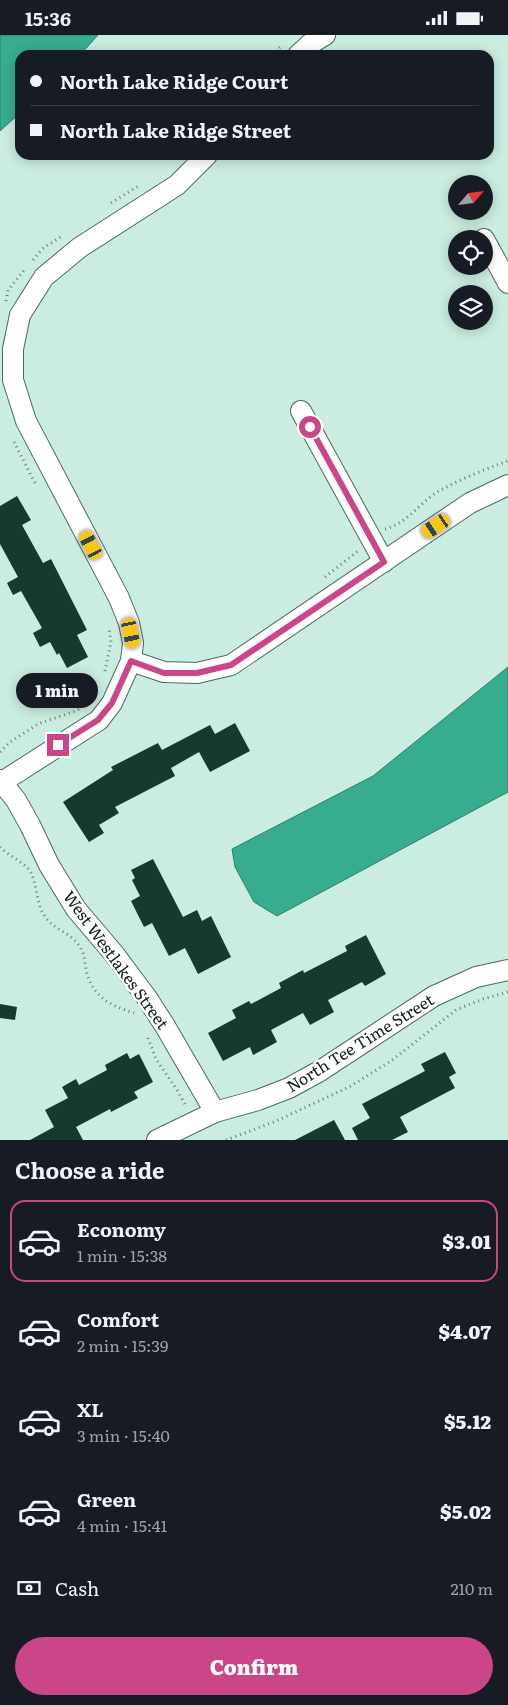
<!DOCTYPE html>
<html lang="en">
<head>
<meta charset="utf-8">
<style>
  :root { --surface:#171b24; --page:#242831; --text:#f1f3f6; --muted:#9ea1a6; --line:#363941; --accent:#cb4689 }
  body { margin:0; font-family:Literata,serif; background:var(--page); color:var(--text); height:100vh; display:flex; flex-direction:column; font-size:19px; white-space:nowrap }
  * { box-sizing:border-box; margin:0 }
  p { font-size:16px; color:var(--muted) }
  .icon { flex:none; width:28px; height:28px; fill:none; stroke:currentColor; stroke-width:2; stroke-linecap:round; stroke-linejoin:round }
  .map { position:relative; height:1105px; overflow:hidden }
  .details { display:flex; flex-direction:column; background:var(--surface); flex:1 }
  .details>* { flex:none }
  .guide { position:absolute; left:15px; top:15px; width:479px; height:110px; border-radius:15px; box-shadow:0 2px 12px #0003; display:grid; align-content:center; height:110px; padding:0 15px; background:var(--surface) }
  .needle { width:32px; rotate:62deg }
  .tools { position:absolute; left:448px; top:140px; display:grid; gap:10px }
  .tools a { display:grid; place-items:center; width:45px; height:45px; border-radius:50%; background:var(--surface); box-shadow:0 2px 12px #0003; font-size:25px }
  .end { position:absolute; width:22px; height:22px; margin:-11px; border:6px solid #cb4689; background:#fff; box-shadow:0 0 0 2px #fff }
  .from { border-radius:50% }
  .bubble { position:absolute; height:35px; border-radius:18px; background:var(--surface); box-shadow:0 2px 12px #0003; font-size:16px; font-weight:800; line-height:35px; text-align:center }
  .car { position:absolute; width:15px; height:30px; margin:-15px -8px; border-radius:6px; box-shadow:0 0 4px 1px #0007; background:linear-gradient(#f5c518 24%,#345 0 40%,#f5c518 0 76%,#345 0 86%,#f5c518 0) }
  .guide b { display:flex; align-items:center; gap:18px; height:48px; font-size:19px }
  .guide b+b { border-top:1px solid var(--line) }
  .guide i { width:12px; height:12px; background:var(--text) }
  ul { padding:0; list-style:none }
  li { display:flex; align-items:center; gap:15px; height:82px; margin:0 10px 8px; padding:0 5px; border:2px solid transparent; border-radius:15px }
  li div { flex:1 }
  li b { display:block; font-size:19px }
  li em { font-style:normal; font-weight:800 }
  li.selected { border-color:var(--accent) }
  li>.icon { width:45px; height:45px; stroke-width:1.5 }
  h2 { padding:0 15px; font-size:22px; line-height:60px }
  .pay { display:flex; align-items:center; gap:12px; height:55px; padding:0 15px; font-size:19px }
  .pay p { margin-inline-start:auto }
  .action { display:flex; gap:10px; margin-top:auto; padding:10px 15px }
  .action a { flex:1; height:58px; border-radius:30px; background:var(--accent); color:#fff; font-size:20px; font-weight:800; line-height:58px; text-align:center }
  .status { display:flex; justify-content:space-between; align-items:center; height:35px; padding:0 25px; background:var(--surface); direction:ltr }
  .status svg { height:14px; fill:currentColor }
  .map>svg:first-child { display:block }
</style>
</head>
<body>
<div class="status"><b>15:36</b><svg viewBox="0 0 49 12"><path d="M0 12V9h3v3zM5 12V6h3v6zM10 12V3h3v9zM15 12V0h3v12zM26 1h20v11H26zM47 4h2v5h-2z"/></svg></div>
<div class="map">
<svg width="508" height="1105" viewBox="0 0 508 1105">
  <rect width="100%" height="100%" fill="#cbece0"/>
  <g fill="#38ac8f" stroke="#2d816c">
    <polygon points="0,0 98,0 80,20 20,20 20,78 0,96"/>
    <polygon points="508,632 508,757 277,881 254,867 235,832 232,814 373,741"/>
  </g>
  <g fill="#173a30">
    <polygon points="17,461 31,485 22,490 43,528 51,524 87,595 77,600 88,622 67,633 59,618 57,620 50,607 40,612 33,598 42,593 21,556 13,560 7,548 18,542 0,509 0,471"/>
    <polygon points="235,688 250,716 210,737 199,717 171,733 175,741 115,772 119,778 99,790 104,798 89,807 63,767 113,735 111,732 158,708 162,715 210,690 215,699"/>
    <polygon points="153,824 183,882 197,875 202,886 211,881 231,922 198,939 185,913 169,921 152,888 144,892 131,866 140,861 132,845 135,843 131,835"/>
    <polygon points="366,900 386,939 365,951 362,947 328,965 334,977 310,990 303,978 271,995 277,1007 253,1020 250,1012 223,1026 208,998 236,983 232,975 249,966 251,969 281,953 279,948 303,935 304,938 347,916 345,911"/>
    <polygon points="0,969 17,972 15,985 0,983"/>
    <polygon points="445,1017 456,1038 449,1042 455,1053 400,1082 408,1097 392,1105 358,1105 352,1093 370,1083 362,1069 425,1036 421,1029"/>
    <polygon points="127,1018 130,1024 139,1019 153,1047 134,1057 138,1063 111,1077 110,1074 76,1092 83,1105 30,1105 54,1092 45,1075 68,1063 62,1052 76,1044 79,1050 107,1035 105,1030"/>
    <polygon points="334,1085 345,1105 295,1105"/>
  </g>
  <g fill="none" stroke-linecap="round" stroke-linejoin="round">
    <g stroke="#4b695f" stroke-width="22">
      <g id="minor">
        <polyline points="298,20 310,9 325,0"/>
        <polyline points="484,204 508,248"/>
        <polyline points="301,376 384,527"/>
        <polyline points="131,626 164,637 197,638 231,630 470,468 508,450"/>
        <polyline points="0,745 16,765 30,790 49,830 76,874 115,920 147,963 165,991 215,1077"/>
        <polyline points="2,747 99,685 112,668 131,626 133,608 129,588 119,563 26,386 13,345 13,314 20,280 44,242 79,213 177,150 207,120"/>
        <polyline points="157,1105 215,1077 258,1065 289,1053 320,1036 434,961 476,942 508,935"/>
      </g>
    </g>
    <g stroke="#677c75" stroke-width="3" stroke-dasharray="1 4" stroke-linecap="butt">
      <polyline points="272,20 281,11"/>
      <polyline points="111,168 140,150"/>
      <polyline points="33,225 42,214 62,201"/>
      <polyline points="6,266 8,255 25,234"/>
      <polyline points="14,407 35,448"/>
      <path d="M385 494C408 488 420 467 439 456 461 444 485 434 508 426"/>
      <polyline points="325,542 358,516"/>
      <polyline points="105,636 111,607 109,593"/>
      <polyline points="0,717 10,707 38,689 78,675 96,655"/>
      <path d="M0 812C9 821 22 826 30 836 37 847 36 868 44 880 53 896 74 897 82 916 85 921 85 929 86 935 93 962 109 970 134 978"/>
      <polyline points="148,1003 156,1024 177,1055 186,1071"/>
      <polyline points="226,1105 274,1087 349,1052 391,1026 456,975 483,964 508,957"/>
    </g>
    <use href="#minor" stroke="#fff" stroke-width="20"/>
  </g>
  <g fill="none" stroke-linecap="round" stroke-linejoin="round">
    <polyline stroke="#cb4689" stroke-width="6" points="58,710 98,685 112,668 131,626 164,638 197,638 231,630 384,527 310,392"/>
  </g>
  <g text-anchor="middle" stroke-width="5" stroke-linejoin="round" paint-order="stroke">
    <g font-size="16" fill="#121e1a" stroke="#fff">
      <text transform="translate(116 925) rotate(54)" y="6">West Westlakes Street</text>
      <text transform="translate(360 1008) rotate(-32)" y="6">North Tee Time Street</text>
    </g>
  </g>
</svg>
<div class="tools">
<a><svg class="needle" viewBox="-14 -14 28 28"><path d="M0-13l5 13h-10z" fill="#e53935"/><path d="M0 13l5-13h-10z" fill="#9ea1a6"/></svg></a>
<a><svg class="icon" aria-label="locate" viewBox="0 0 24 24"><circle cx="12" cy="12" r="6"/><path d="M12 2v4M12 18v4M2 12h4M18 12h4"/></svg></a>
<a><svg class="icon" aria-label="layers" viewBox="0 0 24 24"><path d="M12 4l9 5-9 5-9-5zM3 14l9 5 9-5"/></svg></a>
</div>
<i class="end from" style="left:310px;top:392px"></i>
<i class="end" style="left:58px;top:710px"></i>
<div class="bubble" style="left:16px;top:638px;width:82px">1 min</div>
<i class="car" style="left:436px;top:491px;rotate:236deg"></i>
<i class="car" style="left:91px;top:510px;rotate:332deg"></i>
<i class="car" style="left:131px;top:598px;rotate:168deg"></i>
<div class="guide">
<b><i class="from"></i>North Lake Ridge Court</b>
<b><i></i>North Lake Ridge Street</b>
</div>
</div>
<section class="details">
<h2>Choose a ride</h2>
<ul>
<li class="selected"><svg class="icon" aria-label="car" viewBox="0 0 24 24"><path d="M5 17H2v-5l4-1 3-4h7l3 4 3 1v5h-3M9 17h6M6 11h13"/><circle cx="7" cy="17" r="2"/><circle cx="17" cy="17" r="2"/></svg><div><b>Economy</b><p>1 min · 15:38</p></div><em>$3.01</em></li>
<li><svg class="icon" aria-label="car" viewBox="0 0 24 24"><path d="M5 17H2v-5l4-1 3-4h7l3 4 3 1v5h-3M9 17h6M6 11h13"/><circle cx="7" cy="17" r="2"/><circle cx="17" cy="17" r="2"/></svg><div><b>Comfort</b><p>2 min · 15:39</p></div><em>$4.07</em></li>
<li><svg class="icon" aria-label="car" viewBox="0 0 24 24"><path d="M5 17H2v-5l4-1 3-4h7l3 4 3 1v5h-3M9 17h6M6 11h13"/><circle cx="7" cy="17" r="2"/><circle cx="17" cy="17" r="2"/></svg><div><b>XL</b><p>3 min · 15:40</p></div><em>$5.12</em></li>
<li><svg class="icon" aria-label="car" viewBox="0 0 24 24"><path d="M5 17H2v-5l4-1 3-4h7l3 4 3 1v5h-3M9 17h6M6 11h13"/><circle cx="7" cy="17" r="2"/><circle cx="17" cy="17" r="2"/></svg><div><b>Green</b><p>4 min · 15:41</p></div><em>$5.02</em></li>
</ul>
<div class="pay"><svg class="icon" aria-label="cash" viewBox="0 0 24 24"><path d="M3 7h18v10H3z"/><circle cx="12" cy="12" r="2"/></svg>Cash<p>210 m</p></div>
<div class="action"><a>Confirm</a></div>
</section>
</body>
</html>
